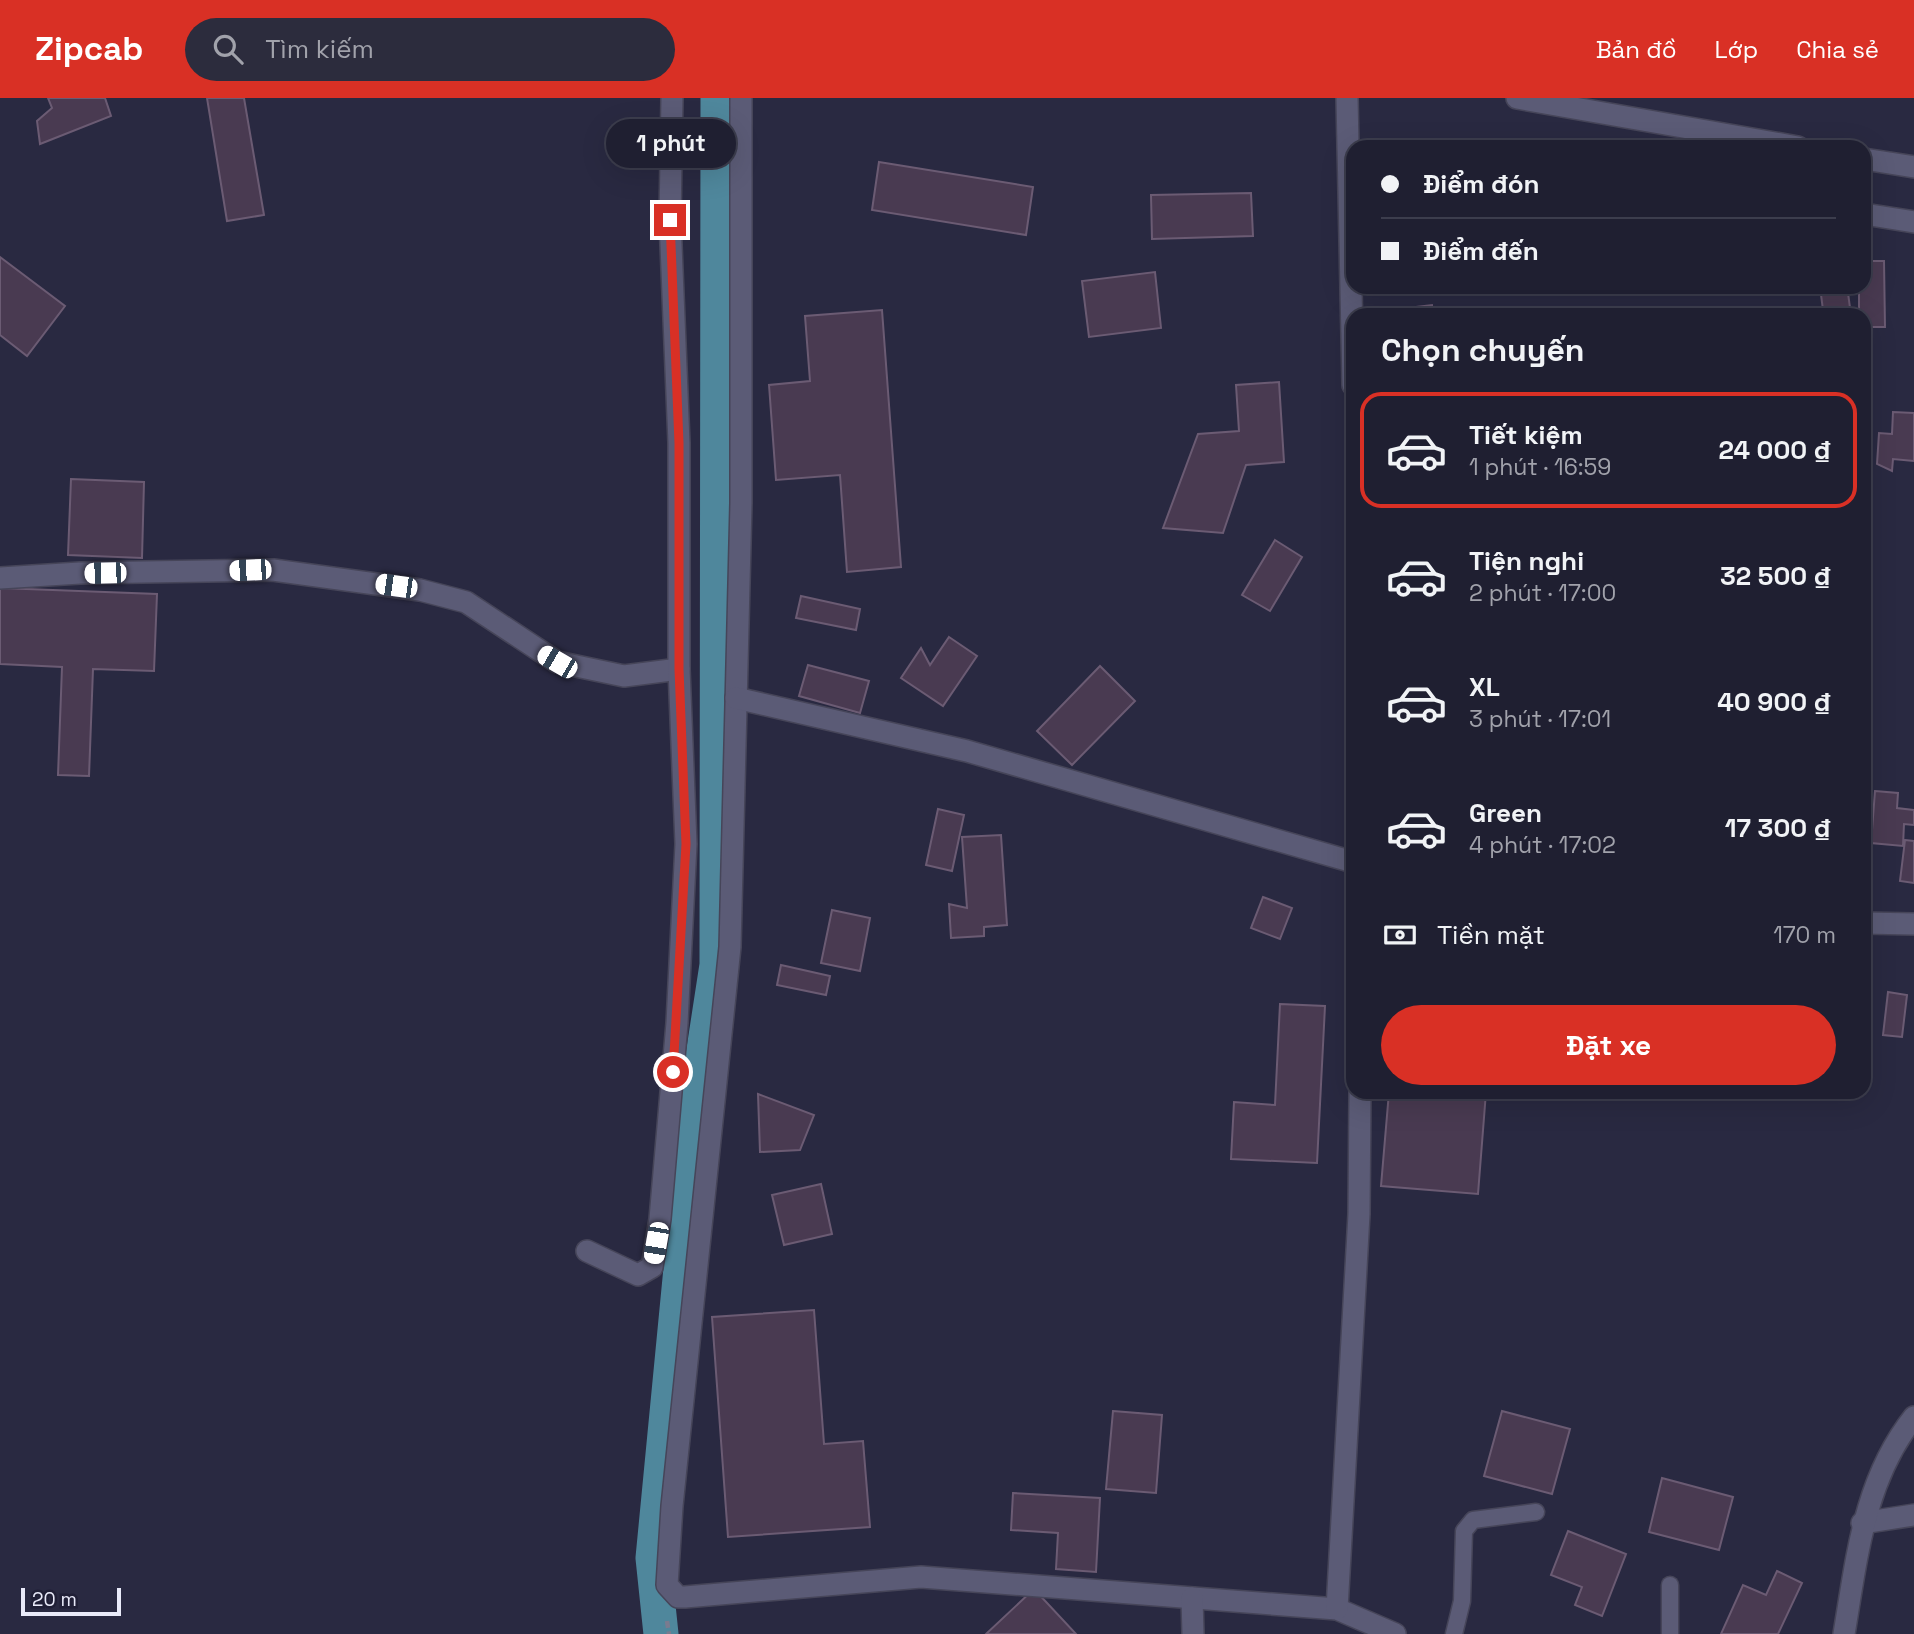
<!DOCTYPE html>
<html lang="vi">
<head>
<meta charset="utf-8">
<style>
  :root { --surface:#1f1f31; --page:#2c2c3d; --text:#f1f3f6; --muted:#a1a2ab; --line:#3c3d4d; --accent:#d93025 }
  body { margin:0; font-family:"Space Grotesk",sans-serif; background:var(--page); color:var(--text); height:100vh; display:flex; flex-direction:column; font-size:26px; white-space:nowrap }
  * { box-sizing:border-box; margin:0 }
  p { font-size:23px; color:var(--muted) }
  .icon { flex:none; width:38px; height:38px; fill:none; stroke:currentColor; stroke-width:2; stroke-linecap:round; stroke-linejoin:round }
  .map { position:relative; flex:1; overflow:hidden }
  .drawer { position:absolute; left:1346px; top:210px; width:525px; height:791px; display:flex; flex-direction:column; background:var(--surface); border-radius:21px; box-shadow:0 7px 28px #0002,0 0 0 2px var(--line) }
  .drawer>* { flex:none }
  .top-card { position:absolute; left:1346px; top:42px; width:525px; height:154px; border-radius:21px; box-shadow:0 7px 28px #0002,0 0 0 2px var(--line); display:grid; align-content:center; height:154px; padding:0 35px; background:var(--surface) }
  .scale { position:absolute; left:21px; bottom:18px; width:100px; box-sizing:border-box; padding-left:7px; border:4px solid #e9eaf9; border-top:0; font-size:19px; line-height:24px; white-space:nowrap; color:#e9eaf9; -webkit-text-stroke:5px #201f36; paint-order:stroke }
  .end { position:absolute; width:32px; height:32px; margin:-16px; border:9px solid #d93025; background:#fff; box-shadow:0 0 0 4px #fff }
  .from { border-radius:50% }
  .bubble { position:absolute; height:49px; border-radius:24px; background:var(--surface); box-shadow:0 7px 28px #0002,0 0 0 2px var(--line); font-size:23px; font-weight:600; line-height:49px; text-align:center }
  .car { position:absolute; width:21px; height:42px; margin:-21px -10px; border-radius:9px; box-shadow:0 0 5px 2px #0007; background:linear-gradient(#fff 24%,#345 0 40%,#fff 0 76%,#345 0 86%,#fff 0) }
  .top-card b { display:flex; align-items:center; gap:24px; height:66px; font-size:26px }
  .top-card b+b { border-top:2px solid var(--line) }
  .top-card i { width:18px; height:18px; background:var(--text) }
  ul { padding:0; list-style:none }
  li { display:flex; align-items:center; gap:21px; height:116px; margin:0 14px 10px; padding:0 21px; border:4px solid transparent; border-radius:21px }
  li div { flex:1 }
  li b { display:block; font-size:26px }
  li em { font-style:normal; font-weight:600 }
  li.active { border-color:var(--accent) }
  li>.icon { width:63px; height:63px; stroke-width:1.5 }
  h2 { padding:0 35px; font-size:32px; line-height:84px }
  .pay { display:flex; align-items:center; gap:18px; height:77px; padding:0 35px; font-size:26px }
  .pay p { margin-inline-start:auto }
  .button { display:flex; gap:14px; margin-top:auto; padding:14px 35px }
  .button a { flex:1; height:80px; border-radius:42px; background:var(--accent); color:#fff; font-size:28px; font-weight:600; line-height:80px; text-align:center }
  header { display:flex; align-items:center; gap:42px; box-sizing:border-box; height:98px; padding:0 35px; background:var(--accent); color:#fff }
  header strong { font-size:33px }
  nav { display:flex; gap:38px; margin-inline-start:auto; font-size:24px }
  .search { width:490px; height:63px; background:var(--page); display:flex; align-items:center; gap:18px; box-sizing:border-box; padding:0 24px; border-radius:38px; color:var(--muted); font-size:26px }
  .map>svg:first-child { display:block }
</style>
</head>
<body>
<header>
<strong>Zipcab</strong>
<div class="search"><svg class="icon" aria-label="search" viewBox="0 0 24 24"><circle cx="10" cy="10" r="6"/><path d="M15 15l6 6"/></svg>Tìm kiếm</div>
<nav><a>Bản đồ</a><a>Lớp</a><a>Chia sẻ</a></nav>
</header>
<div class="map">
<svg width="1914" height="1536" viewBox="0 0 1914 1536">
  <rect width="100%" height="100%" fill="#292941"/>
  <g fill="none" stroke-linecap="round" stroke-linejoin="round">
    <polyline stroke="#4f879c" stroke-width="35" points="661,1536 653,1460 699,984 717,867 718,0"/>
  </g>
  <g fill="#493a51" stroke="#6b5b73" stroke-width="2">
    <polygon points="48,0 105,0 111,18 40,46 37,23 52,10"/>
    <polygon points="207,0 244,0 264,117 227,123"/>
    <polygon points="879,64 1033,89 1026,137 872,112"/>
    <polygon points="1251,95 1253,138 1152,141 1151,97"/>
    <polygon points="0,159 65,208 27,258 0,237"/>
    <polygon points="1864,163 1884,163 1885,229 1864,229 1864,217 1859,217 1859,189 1864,189"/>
    <polygon points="1155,174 1161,230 1089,239 1082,183"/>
    <polygon points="1820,189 1854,189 1854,194 1848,195 1851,217 1812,217 1823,212"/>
    <polygon points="1432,207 1433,217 1381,217 1380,213"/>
    <polygon points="882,212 901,469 847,474 840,377 776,382 769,287 810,283 805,218"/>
    <polygon points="1279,284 1284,364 1246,367 1223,435 1163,430 1198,336 1239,333 1236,287"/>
    <polygon points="1893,314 1914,315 1914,363 1893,361 1892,373 1877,366 1879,335 1892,336"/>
    <polygon points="71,381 144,384 142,460 68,457"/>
    <polygon points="1275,442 1302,459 1270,513 1242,497"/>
    <polygon points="0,490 157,496 154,573 93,571 89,678 58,677 62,569 0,566"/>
    <polygon points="801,498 860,511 856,532 796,520"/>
    <polygon points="949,539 977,558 943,608 901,580 921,550 930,567"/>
    <polygon points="808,567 869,583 860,615 799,598"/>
    <polygon points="1100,568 1135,603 1072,667 1037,633"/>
    <polygon points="1875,693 1898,695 1897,710 1914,712 1914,727 1904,726 1903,748 1871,745"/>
    <polygon points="938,711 964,717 952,773 926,767"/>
    <polygon points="1001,737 1007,827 984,829 984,838 951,840 949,806 967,810 962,739"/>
    <polygon points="1905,742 1914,743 1914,785 1900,783"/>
    <polygon points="1263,799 1292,810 1280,841 1251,830"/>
    <polygon points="832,812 870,820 860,873 821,865"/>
    <polygon points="781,867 830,878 826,897 777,887"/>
    <polygon points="1888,894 1907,897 1902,939 1883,937"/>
    <polygon points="1280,906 1325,908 1317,1065 1231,1061 1234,1004 1275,1007"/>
    <polygon points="1389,994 1486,994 1478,1096 1381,1088"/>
    <polygon points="758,996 814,1017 800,1052 760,1054"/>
    <polygon points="821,1086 832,1136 784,1147 772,1097"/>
    <polygon points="814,1212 824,1346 863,1343 870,1429 728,1439 712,1219"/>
    <polygon points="1113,1313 1162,1317 1156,1395 1106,1391"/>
    <polygon points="1502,1313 1570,1331 1552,1396 1484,1378"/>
    <polygon points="1662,1380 1733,1399 1719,1452 1649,1434"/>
    <polygon points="1013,1395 1100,1400 1096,1474 1056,1471 1058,1435 1011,1432"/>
    <polygon points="1568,1433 1626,1456 1602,1518 1575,1507 1582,1489 1551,1477"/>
    <polygon points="1777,1473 1802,1485 1778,1536 1721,1536 1743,1487 1766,1497"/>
    <polygon points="1034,1491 1076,1536 986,1536"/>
  </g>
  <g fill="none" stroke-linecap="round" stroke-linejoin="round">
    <g stroke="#464559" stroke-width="19">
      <g id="lane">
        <polyline points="1670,1487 1670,1536"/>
        <polyline points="1454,1536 1462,1503 1464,1433 1473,1422 1536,1414"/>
      </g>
    </g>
    <g stroke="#464559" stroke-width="24">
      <g id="street">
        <polyline points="741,0 741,405 730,849 672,1408 667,1487 678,1499 685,1499 921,1479 1337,1511 1395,1536"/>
        <polyline points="1347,0 1353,287"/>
        <polyline points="1517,0 1798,49"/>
        <polyline points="1864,61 1914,69"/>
        <polyline points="1864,116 1914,124"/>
        <polyline points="0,480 80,475 273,472 420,492 466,504 557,564 624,578 679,571"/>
        <polyline points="736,600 967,653 1353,764"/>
        <polyline points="1864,825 1914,826"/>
        <polyline points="587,1153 638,1177 652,1169 660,1121 677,925 686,746 679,571 679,345 670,122 672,0"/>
        <polyline points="1862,1425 1914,1417"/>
        <polyline points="1192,1500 1193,1536"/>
        <polyline points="1337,1511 1359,1116 1360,994"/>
        <path d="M1844 1536C1857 1459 1864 1382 1914 1319"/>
      </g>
    </g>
    <polyline stroke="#7a7b8f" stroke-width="4.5" stroke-dasharray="7 3.5" stroke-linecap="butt" points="667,1523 669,1536"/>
    <use href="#lane" stroke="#5b5b76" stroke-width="16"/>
    <use href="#street" stroke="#5b5b76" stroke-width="21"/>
  </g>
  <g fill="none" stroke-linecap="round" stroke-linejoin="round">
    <polyline stroke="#d93025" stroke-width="9" points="670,122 679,345 679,571 686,746 673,974"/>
  </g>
</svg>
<div class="scale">20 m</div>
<i class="end from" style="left:673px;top:974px"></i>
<i class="end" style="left:670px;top:122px"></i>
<div class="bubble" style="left:606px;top:21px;width:130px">1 phút</div>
<i class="car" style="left:250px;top:472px;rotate:268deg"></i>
<i class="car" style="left:105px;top:475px;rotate:269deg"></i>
<i class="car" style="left:396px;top:488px;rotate:278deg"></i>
<i class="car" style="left:557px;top:564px;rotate:300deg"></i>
<i class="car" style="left:656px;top:1145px;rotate:190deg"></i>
<div class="top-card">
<b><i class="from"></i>Điểm đón</b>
<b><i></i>Điểm đến</b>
</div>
<section class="drawer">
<h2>Chọn chuyến</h2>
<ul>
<li class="active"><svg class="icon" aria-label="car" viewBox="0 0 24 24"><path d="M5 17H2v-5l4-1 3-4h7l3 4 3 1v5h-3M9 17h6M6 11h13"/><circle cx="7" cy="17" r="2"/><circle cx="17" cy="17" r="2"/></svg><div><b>Tiết kiệm</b><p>1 phút · 16:59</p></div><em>24 000 ₫</em></li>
<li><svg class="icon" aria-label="car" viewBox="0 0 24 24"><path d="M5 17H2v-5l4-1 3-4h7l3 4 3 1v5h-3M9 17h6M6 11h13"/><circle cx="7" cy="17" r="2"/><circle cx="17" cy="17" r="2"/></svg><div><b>Tiện nghi</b><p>2 phút · 17:00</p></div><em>32 500 ₫</em></li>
<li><svg class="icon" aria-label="car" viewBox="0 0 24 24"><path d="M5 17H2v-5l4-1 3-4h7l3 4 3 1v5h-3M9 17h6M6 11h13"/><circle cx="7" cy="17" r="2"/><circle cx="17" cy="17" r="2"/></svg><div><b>XL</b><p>3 phút · 17:01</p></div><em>40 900 ₫</em></li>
<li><svg class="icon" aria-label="car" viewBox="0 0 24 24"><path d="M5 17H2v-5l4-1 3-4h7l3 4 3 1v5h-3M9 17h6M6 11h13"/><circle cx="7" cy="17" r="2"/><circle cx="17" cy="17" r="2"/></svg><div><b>Green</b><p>4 phút · 17:02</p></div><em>17 300 ₫</em></li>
</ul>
<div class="pay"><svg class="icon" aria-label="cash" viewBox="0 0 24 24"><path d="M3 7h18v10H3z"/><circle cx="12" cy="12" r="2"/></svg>Tiền mặt<p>170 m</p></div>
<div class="button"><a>Đặt xe</a></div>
</section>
</div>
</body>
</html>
